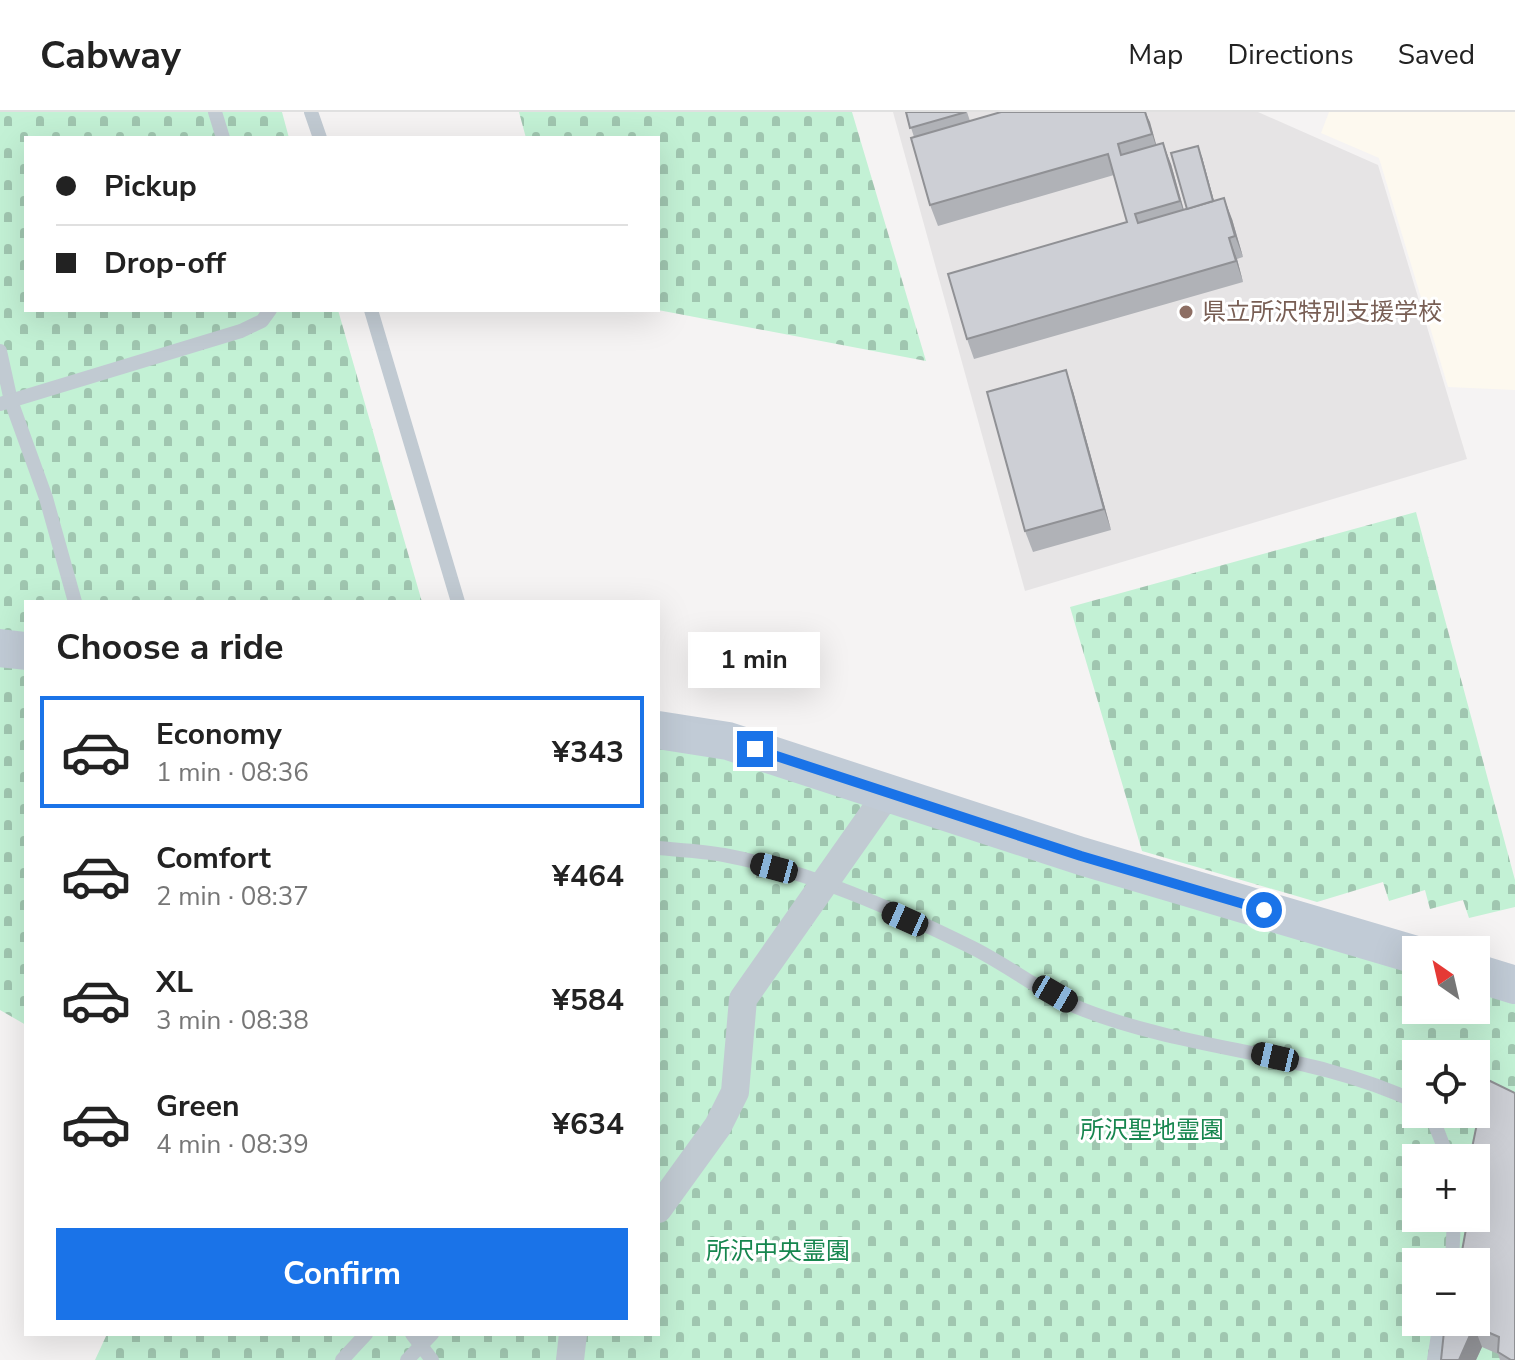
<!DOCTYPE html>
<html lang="en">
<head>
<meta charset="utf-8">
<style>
  :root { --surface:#fff; --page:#f6f6f6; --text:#222; --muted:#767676; --line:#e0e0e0; --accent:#1a73e8 }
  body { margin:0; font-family:"Nunito Sans","Noto Sans JP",sans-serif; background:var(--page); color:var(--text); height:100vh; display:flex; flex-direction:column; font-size:30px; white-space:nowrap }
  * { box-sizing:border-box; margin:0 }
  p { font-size:26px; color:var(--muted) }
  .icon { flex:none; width:44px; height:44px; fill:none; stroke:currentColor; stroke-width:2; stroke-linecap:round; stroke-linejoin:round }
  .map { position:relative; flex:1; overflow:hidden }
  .drawer { position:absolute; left:24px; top:488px; width:636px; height:736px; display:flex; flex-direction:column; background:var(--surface); border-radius:0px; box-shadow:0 8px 32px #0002 }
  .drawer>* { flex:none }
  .guide { position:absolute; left:24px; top:24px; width:636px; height:176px; border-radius:0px; box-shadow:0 8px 32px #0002; display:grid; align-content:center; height:176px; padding:0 32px; background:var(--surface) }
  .needle { width:52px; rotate:326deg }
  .buttons { position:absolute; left:1402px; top:824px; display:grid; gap:16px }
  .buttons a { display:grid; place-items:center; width:88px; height:88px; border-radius:0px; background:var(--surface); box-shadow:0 8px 32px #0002; font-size:40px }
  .end { position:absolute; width:36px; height:36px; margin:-18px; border:10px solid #1a73e8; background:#fff; box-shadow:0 0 0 4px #fff }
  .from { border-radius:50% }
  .bubble { position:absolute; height:56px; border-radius:0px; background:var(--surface); box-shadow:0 8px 32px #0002; font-size:26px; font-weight:700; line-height:56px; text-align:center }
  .car { position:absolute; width:24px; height:48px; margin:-24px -12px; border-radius:10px; box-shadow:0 0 6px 2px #0007; background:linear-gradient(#222 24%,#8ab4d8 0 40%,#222 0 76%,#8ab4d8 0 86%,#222 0) }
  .guide b { display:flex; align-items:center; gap:28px; height:76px; font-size:30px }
  .guide b+b { border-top:2px solid var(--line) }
  .guide i { width:20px; height:20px; background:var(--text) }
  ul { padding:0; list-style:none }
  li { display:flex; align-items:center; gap:24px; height:112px; margin:0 16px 12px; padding:0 16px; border:4px solid transparent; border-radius:0px }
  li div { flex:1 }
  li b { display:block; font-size:30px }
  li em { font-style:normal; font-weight:700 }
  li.current { border-color:var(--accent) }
  li>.icon { width:72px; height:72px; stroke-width:1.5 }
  h2 { padding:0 32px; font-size:36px; line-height:96px }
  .cta { display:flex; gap:16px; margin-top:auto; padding:16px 32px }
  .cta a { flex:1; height:92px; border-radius:0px; background:var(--accent); color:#fff; font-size:32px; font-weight:700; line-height:92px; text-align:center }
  header { display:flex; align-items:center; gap:48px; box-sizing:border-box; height:112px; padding:0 40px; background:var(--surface); border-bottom:2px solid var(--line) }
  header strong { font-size:38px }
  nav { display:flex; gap:44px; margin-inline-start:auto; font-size:28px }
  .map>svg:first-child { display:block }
</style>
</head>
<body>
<header>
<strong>Cabway</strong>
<nav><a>Map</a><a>Directions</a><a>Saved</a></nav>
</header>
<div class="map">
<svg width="1515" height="1248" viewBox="0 0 1515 1248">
  <defs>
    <pattern id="cemetery-stones" width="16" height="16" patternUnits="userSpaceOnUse" patternTransform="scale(2)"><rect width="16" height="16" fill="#c3f1d5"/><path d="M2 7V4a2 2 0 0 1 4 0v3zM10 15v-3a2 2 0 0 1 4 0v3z" fill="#a0c6b0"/></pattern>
  </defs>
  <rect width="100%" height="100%" fill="#f5f3f3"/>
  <polygon fill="#fdf9ef" points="1329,0 1515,0 1515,278 1448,275 1379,46 1321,21"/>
  <polygon fill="#e6e4e5" points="893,0 1258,0 1378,53 1467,347 1025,479"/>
  <g fill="url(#cemetery-stones)" fill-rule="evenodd">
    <polygon points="0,0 282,0 289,26 26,26 26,198 338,198 422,490 26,490 26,913 0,898"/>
    <polygon points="519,0 852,0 926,249 658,198 658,26 526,26"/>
    <polygon points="1416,400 1515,768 1515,795 1469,806 1463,788 1430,797 1425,778 1389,789 1383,770 1317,790 1142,739 1070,495"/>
    <path d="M658 624 1416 860V898H1476V878L1515 890V1248H95L107 1222H658ZM1416 942H1476V1002H1416ZM1416 1046H1476V1106H1416ZM1416 1150H1476V1210H1416Z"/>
  </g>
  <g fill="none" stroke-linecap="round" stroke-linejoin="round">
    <g stroke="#c1cad2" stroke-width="14">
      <polyline points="215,0 223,26"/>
      <polyline points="311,0 320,26"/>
      <polyline points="371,198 458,490"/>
      <polyline points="0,239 11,289 46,386 75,490"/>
      <polyline points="0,292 241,219 262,209 270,198"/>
      <path d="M658 736C680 738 703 739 724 743 809 759 896 798 973 836 1011 855 1045 883 1084 898 1192 940 1311 940 1416 990"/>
      <polyline points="1431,1002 1448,1046"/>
      <polyline points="1452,1150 1454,1106"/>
      <polyline points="412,1222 432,1248"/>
      <polyline points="342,1248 366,1222"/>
      <polyline points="407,1248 432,1222"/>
      <polyline points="1434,1248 1440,1210"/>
    </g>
    <g stroke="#c1cad2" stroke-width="28">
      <polyline points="658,1097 718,1014 735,980 743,887 889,679"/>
      <polyline points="570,1248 573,1222"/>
    </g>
    <g stroke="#c1cbd6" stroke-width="38">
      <polyline points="0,536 26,539"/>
      <polyline points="658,618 728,629 1081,744 1416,843"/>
      <polyline points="1476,861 1515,873"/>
    </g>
  </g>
  <g fill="#b0b2b7">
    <polygon points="906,0 967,0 970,9 1001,0 1146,0 1156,33 1171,52 1184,98 1187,97 1202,45 1214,89 1232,107 1243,145 1237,147 1243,170 974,247 967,227 1127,110 1114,63 938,114 930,93 914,25"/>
    <polygon points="1073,279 1111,418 1033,440 1025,419"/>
    <polygon points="1466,1106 1476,1106 1515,1248 1500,1248 1498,1242 1482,1235 1476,1248 1441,1248 1476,1210"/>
  </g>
  <g fill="#909195">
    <polygon points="1145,0 1150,10 1159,43 1152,22"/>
    <polygon points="1163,31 1171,52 1187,110 1180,89"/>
    <polygon points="1198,34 1202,45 1218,104 1214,93"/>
    <polygon points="1224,86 1232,107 1243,145 1235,124"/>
    <polygon points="1229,126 1237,147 1243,170 1236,149"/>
    <polygon points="1066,258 1073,279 1111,418 1104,397"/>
    <polygon points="1474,1214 1482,1235 1476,1248 1459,1248"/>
  </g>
  <g fill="#cdcfd5" stroke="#909195" stroke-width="2">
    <polygon points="906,0 966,0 910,16"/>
    <polygon points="1001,0 1145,0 1152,22 1118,32 1121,43 1163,31 1180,89 1135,102 1138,111 1224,86 1235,124 1229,126 1236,149 967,227 948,162 1127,110 1108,42 930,93 911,26"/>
    <polygon points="1198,34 1213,89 1187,97 1171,41"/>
    <polygon points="1066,258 1104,397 1025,419 987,280"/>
    <polygon points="1486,967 1515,981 1515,1248 1511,1248 1498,1240 1499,1225 1474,1214 1459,1248 1441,1248 1445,1210 1476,1210 1476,1150 1460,1150 1468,1106 1476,1106 1476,1046 1470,1046"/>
  </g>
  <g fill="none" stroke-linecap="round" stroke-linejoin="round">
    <polyline stroke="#1a73e8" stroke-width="10" points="755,637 1081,744 1264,798"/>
  </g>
  <circle fill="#8d6e63" stroke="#fff" stroke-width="3" cx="1186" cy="200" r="8"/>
  <g text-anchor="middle" stroke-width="6" stroke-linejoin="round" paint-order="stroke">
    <g font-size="24" fill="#785e54" stroke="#fff" text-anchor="start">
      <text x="1202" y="208">県立所沢特別支援学校</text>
    </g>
    <g font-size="24" fill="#17864f" stroke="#fff">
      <text x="1152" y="1026">所沢聖地霊園</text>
      <text x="778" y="1147">所沢中央霊園</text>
    </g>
  </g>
</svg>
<div class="buttons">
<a><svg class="needle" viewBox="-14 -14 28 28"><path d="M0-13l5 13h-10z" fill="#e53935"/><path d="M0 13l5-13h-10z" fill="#767676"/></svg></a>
<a><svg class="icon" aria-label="locate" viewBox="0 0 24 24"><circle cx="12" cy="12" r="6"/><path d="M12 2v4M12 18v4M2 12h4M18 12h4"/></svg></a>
<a>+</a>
<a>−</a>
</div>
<i class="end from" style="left:1264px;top:798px"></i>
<i class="end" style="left:755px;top:637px"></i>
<div class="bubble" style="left:688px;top:520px;width:132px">1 min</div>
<i class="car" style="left:774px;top:756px;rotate:285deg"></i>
<i class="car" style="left:905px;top:807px;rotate:294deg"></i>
<i class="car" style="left:1055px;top:882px;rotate:120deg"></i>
<i class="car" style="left:1275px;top:945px;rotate:283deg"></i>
<div class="guide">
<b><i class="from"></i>Pickup</b>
<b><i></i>Drop-off</b>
</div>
<section class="drawer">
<h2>Choose a ride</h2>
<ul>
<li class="current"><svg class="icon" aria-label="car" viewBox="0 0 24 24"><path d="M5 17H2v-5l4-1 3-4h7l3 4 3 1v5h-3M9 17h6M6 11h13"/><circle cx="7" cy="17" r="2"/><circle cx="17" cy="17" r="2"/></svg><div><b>Economy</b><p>1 min · 08:36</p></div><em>¥343</em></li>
<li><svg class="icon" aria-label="car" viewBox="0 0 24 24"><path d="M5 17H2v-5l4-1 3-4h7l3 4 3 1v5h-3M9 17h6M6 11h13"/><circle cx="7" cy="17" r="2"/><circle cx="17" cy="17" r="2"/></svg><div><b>Comfort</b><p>2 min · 08:37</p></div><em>¥464</em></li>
<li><svg class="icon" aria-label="car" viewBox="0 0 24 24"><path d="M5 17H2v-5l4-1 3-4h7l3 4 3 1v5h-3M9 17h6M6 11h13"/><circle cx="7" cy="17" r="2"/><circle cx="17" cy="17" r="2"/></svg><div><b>XL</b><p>3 min · 08:38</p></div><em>¥584</em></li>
<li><svg class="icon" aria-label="car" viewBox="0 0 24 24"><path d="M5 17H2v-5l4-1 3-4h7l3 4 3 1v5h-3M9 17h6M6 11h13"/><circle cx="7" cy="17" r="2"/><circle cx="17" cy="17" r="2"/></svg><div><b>Green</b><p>4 min · 08:39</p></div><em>¥634</em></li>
</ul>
<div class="cta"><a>Confirm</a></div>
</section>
</div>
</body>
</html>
